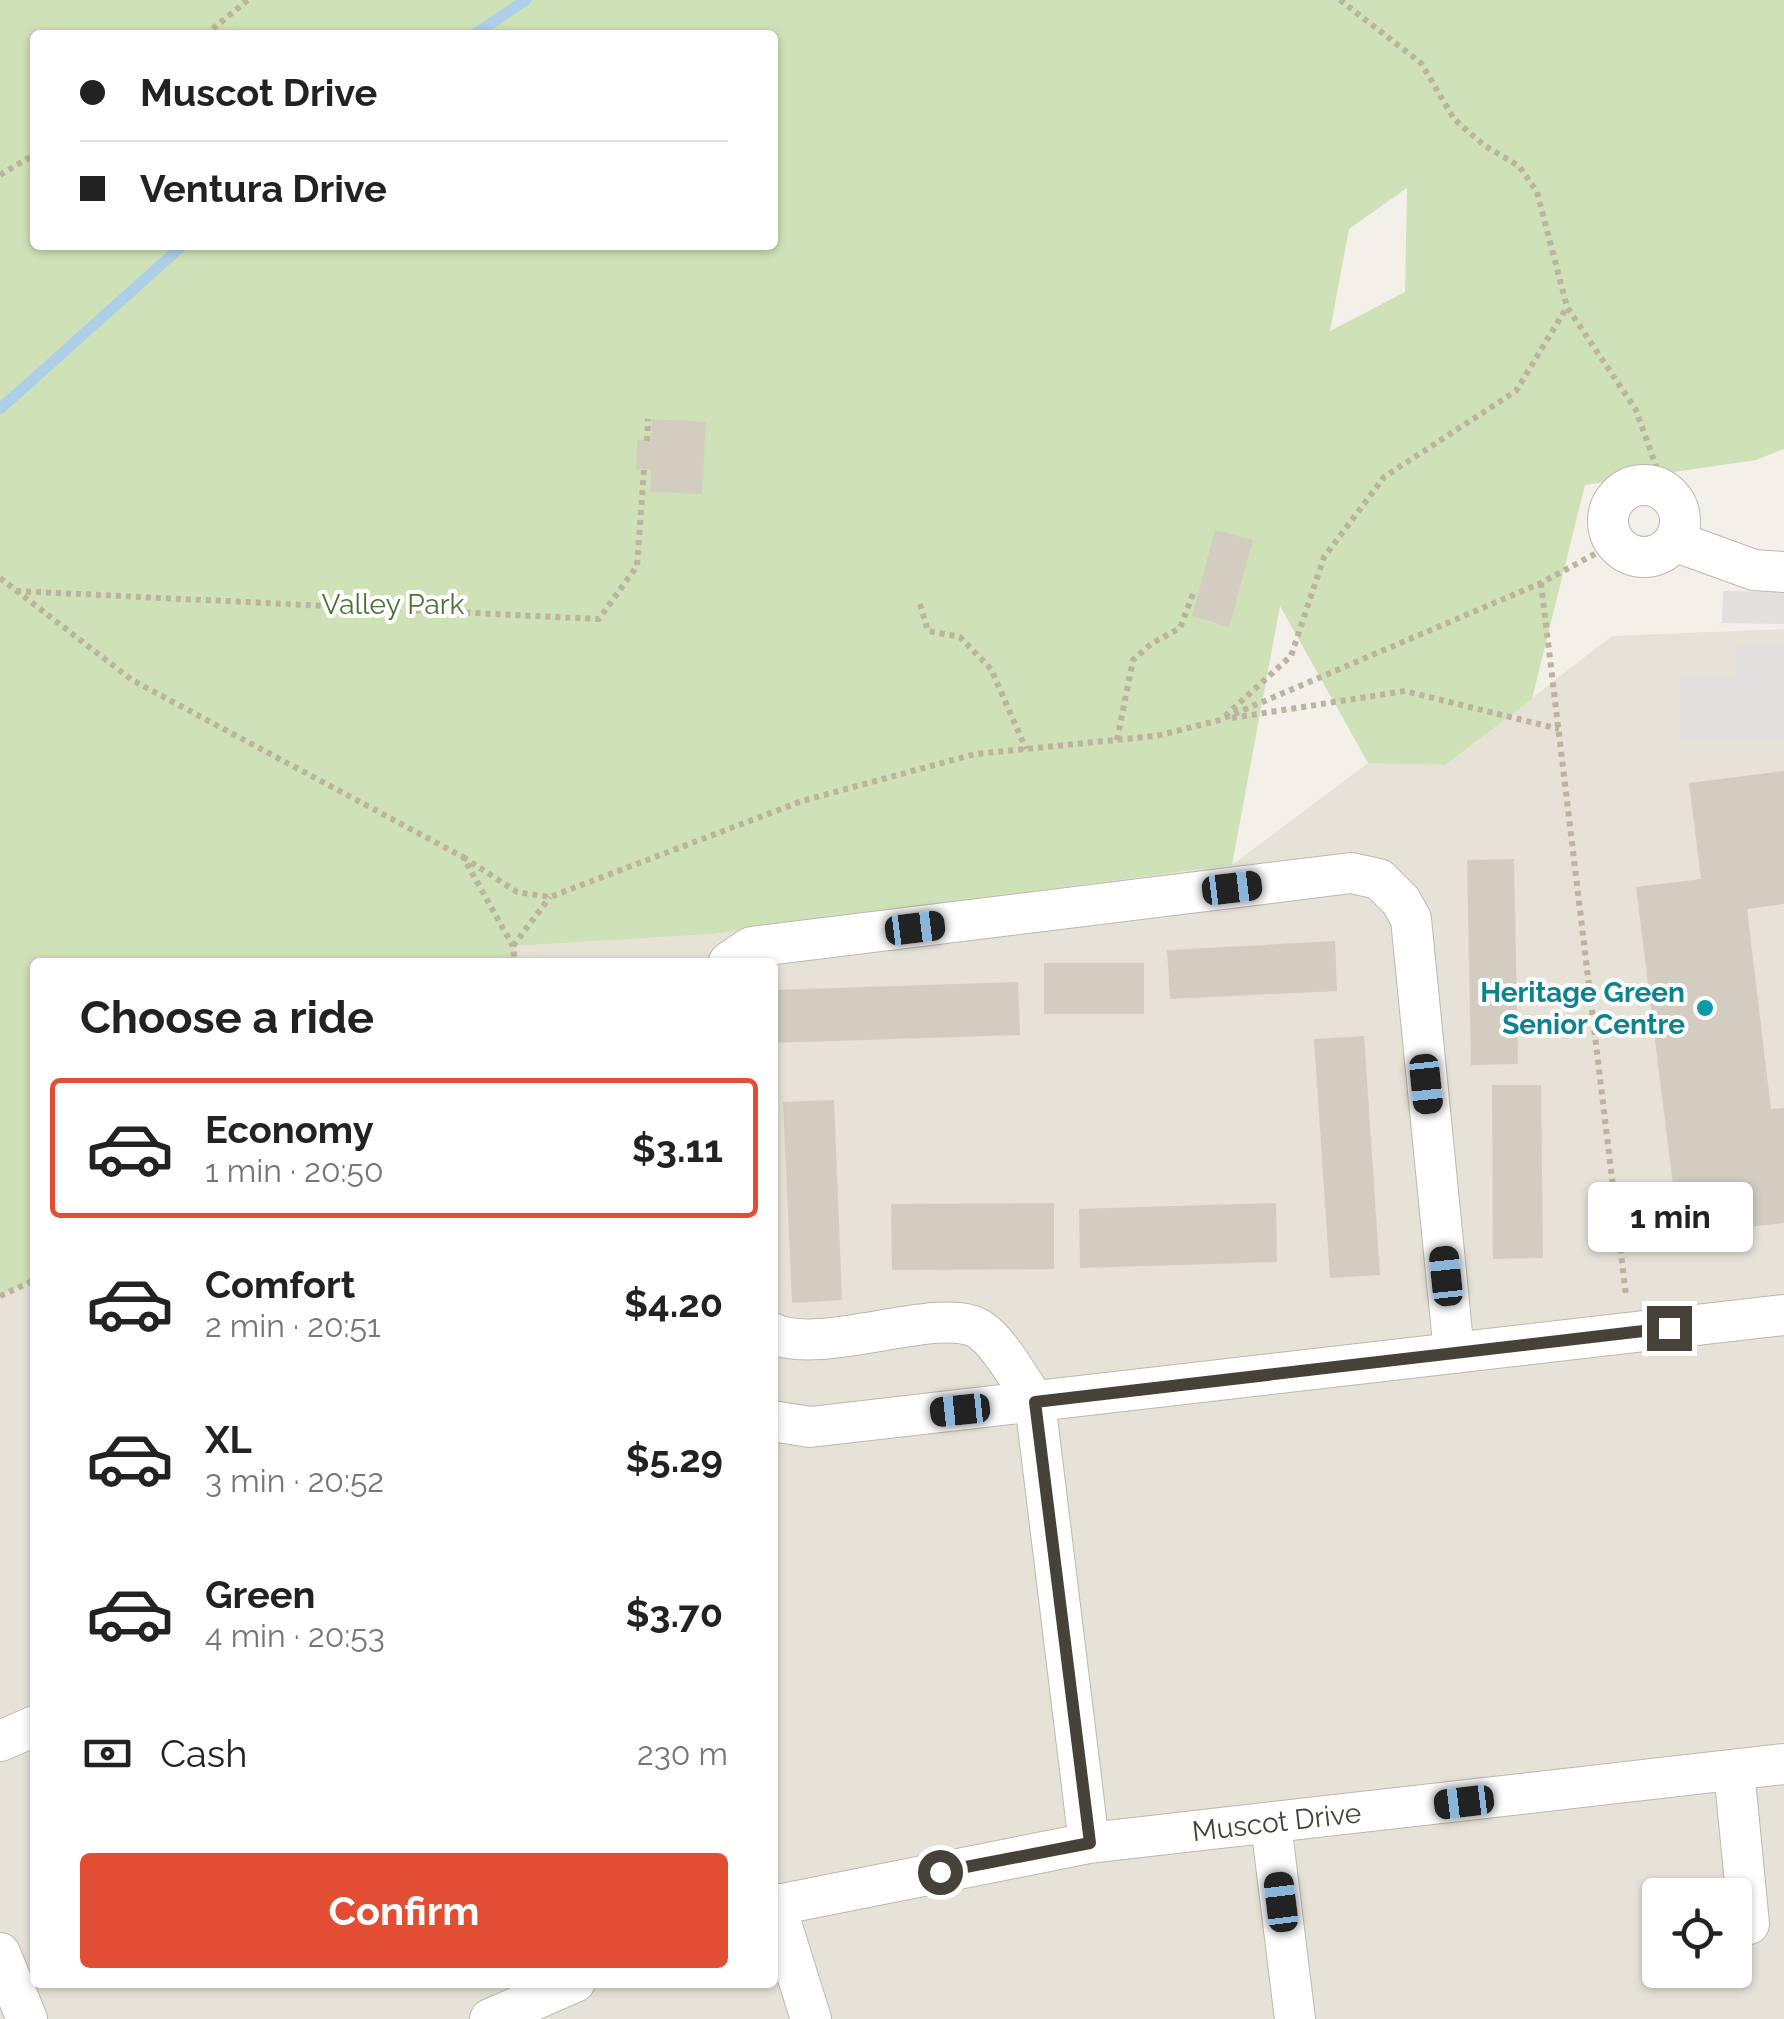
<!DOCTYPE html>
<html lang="en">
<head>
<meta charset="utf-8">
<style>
  :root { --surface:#fff; --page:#f2f2f2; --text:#222; --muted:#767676; --line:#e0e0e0; --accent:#e14e33 }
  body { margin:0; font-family:Raleway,sans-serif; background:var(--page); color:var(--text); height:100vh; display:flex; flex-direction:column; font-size:38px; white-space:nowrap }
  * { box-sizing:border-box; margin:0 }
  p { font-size:32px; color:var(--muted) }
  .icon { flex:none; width:55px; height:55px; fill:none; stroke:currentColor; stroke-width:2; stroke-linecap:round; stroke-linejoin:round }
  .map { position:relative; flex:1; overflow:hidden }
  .sheet { position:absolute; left:30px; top:958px; width:748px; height:1030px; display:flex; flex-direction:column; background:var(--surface); border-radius:10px; box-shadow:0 2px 8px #0004 }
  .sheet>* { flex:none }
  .hud { position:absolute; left:30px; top:30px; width:748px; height:220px; border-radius:10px; box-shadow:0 2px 8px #0004; display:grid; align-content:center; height:220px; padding:0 50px; background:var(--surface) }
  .buttons { position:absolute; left:1642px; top:1878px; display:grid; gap:20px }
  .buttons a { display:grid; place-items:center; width:110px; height:110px; border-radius:10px; background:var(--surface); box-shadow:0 2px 8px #0004; font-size:50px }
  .end { position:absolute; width:45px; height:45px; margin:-22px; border:12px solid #464139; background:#fff; box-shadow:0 0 0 5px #fff }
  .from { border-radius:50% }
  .bubble { position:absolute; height:70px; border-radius:10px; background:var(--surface); box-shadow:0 2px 8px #0004; font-size:32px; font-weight:700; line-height:70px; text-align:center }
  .car { position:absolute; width:30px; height:60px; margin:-30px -15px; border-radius:12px; box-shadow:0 0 8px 2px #0007; background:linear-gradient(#222 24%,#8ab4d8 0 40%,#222 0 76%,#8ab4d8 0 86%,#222 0) }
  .hud b { display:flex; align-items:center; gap:35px; height:95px; font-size:38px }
  .hud b+b { border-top:2px solid var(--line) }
  .hud i { width:25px; height:25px; background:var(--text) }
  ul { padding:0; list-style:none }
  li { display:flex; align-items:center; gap:30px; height:140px; margin:0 20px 15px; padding:0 30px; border:5px solid transparent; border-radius:10px }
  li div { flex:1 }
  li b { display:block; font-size:38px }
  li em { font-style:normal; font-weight:700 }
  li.on { border-color:var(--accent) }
  li>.icon { width:90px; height:90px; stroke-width:1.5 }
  h2 { padding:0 50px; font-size:45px; line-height:120px }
  .pay { display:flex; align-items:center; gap:25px; height:110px; padding:0 50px; font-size:38px }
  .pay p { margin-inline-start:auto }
  .action { display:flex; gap:20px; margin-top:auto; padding:20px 50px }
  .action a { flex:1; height:115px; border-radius:10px; background:var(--accent); color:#fff; font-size:40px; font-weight:700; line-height:115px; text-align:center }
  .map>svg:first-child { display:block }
</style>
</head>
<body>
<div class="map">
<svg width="1784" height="2019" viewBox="0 0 1784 2019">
  <rect width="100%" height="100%" fill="#f3f0ea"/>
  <path fill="#e6e2d8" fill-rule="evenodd" d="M1784 629V2019H0V1296L35 1280V1982H772V962H515L513 946 714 934 1232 865 1368 763 1445 765 1612 636ZM1660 1895H1735V1970H1660Z"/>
  <path fill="#cfe2b7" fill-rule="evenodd" d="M0 0H1784V449L1756 460 1585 485 1532 699 1445 765 1368 763 1280 606 1232 865 714 934 514 946 515 962H35V1280L0 1296ZM35 35H772V245H35ZM1407 188 1405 292 1330 331 1349 229Z"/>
  <g fill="#e2e0de">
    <polygon points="1723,591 1784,592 1784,624 1722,623"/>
    <polygon points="1736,645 1784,646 1784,739 1679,739 1679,678 1735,678"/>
  </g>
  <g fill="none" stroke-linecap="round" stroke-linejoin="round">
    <g stroke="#add0e8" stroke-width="11">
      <polyline points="473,35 526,0"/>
      <polyline points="0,409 183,245"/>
    </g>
  </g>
  <g fill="#d3ccc0">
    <polygon points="652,419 706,422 702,494 650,492 651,470 636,469 637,440 651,441"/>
    <polygon points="1215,530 1253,540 1229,627 1192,616"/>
    <polygon points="1784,771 1784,904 1747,909 1771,1109 1784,1108 1784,1223 1738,1228 1733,1185 1674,1193 1636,887 1701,879 1689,783"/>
    <polygon points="1514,859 1518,1064 1471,1065 1467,860"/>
    <polygon points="1335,941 1337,991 1170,999 1167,950"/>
    <rect x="1044" y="963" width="100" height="51"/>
    <polygon points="1018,982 1020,1035 772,1043 772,990"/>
    <polygon points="1364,1036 1380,1275 1330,1278 1314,1039"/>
    <polygon points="1492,1085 1541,1085 1543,1258 1493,1259"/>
    <polygon points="834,1100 842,1300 792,1303 783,1102"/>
    <polygon points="1054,1203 1054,1269 892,1270 891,1204"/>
    <polygon points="1276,1203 1277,1262 1080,1268 1079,1209"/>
  </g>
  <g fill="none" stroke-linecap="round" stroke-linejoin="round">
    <g stroke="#bdb8ad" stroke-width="42">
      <g id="minor">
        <circle cx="1644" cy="521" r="36"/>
        <polyline points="1674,541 1754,570 1784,572"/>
        <polyline points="729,962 751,947 1351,873 1379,879 1401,901 1411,919 1454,1353"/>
        <path d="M772 1333C820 1357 940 1305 979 1329 999 1341 1021 1382 1035 1402L1089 1843"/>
        <polyline points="772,1421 810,1427 1784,1315"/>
        <polyline points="0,1741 35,1726"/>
        <polyline points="1734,1770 1749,1924"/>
        <polyline points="1271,1824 1295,2019"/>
        <polyline points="775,1904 811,2019"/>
        <path id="s1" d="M772 1906 1089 1843 1784 1764"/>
        <polyline points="0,1953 27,2019"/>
        <polyline points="490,2019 575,1982"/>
      </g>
    </g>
    <g stroke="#bdb3a0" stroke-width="6" stroke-dasharray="5 5" stroke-linecap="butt">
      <polyline points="1340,0 1421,63 1454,119 1485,146 1519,166 1537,192 1567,307 1636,410 1656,466 1654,486"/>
      <polyline points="205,35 248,0"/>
      <polyline points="0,175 35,154"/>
      <polyline points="647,441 648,419"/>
      <polyline points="0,578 132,680 463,857 513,946 515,962"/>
      <polyline points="1541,583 1626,1296"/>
      <polyline points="16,591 599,619 637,566 644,470"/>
      <polyline points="920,604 928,631 960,637 991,669 1026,749"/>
      <polyline points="1225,716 1291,656 1324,557 1384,477 1516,391 1567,307"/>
      <polyline points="1232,718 1405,691 1559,729"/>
      <polyline points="1117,740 1133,660 1151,644 1180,628 1193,594"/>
      <polyline points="463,857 517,892 550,897 802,801 975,754 1156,736 1220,720 1541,583 1615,543"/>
      <polyline points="513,946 550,897"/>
      <polyline points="0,1296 35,1280"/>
    </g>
    <use href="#minor" stroke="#fff" stroke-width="40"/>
  </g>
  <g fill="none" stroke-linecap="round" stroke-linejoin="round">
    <polyline stroke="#464139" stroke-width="12" points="940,1872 1090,1843 1035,1402 1669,1328"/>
  </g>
  <circle fill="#0f9aa8" stroke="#fff" stroke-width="4" cx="1705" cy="1008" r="10"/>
  <g text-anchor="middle" stroke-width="8" stroke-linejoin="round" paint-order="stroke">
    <g font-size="28" fill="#4a7132" stroke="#fff">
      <text x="393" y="614">Valley Park</text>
    </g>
    <g font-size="28" font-weight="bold" fill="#0d838f" stroke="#fff" text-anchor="end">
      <text x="1685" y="1002">Heritage Green<tspan x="1685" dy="32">Senior Centre</tspan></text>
    </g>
    <g font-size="28" fill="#464139" stroke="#fff">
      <text dy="10" stroke="none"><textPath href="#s1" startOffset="512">Muscot Drive</textPath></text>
    </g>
  </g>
</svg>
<div class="buttons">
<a><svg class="icon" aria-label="locate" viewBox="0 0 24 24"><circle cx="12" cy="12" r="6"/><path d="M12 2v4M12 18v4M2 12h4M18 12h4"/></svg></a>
</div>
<i class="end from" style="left:940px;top:1872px"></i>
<i class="end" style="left:1669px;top:1328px"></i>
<div class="bubble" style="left:1588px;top:1182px;width:165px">1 min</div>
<i class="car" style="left:1232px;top:888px;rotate:83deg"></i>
<i class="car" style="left:915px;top:928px;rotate:83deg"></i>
<i class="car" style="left:1426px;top:1084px;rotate:174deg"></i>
<i class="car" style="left:1446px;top:1276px;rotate:354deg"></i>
<i class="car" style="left:960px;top:1410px;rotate:264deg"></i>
<i class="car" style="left:1464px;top:1802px;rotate:263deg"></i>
<i class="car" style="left:1281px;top:1902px;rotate:353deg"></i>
<div class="hud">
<b><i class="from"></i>Muscot Drive</b>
<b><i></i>Ventura Drive</b>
</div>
<section class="sheet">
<h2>Choose a ride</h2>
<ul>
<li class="on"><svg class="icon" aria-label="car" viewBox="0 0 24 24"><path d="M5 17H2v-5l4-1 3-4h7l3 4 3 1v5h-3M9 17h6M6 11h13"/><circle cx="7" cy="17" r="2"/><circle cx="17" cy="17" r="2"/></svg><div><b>Economy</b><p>1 min · 20:50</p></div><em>$3.11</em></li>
<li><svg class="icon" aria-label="car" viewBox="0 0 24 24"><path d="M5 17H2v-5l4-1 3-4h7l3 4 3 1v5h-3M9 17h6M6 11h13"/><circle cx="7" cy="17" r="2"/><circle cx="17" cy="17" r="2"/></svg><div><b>Comfort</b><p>2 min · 20:51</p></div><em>$4.20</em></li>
<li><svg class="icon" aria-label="car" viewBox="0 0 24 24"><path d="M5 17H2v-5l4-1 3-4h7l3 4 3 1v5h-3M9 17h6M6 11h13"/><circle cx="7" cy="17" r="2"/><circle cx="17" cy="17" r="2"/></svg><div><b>XL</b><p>3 min · 20:52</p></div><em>$5.29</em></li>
<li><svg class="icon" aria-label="car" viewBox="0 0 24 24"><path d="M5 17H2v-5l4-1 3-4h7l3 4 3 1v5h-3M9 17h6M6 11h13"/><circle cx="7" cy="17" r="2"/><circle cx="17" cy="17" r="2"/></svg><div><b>Green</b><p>4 min · 20:53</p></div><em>$3.70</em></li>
</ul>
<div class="pay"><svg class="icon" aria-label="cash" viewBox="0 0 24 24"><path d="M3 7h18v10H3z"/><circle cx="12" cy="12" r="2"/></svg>Cash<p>230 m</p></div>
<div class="action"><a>Confirm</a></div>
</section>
</div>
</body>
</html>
